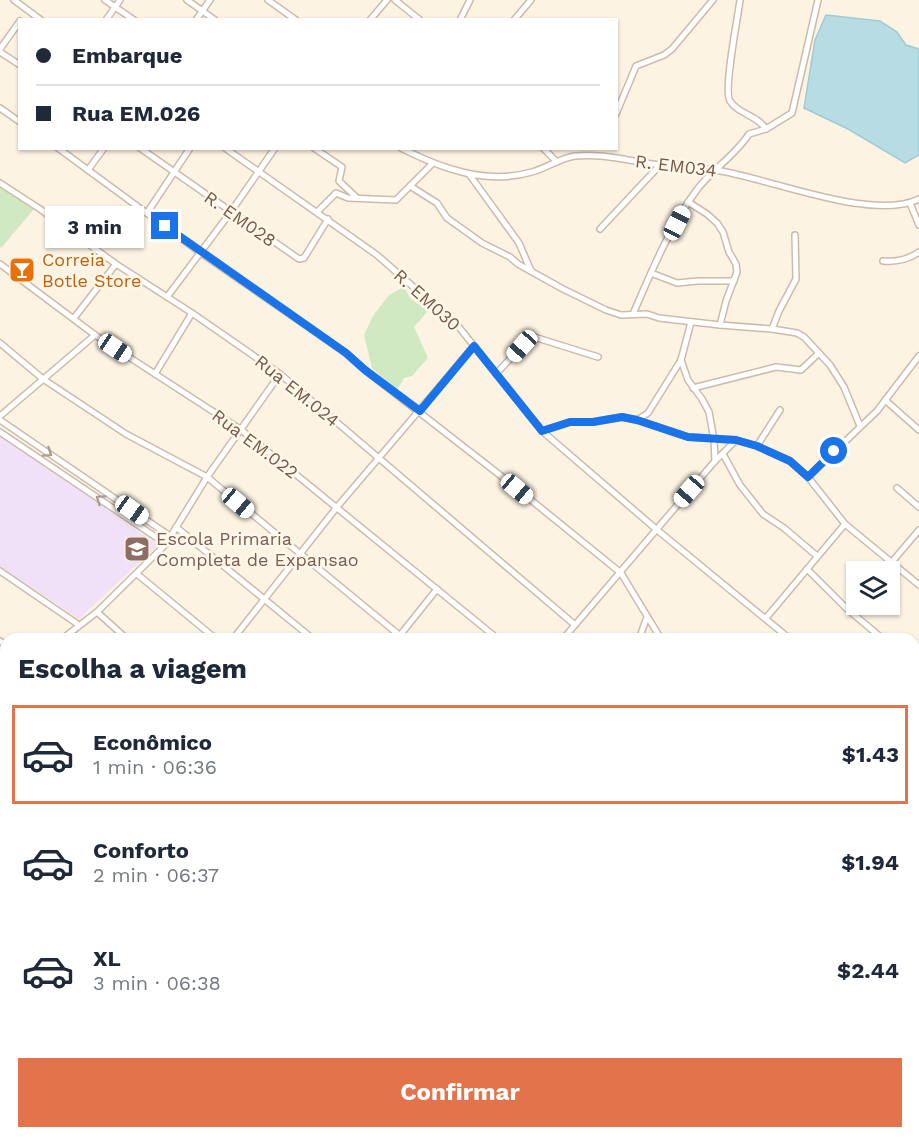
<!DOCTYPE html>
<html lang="pt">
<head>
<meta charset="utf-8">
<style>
  :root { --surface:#fff; --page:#f2f2f3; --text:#1f2937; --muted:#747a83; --line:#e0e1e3; --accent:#e3734b }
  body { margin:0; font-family:"Work Sans",sans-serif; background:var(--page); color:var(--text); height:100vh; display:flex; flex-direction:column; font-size:22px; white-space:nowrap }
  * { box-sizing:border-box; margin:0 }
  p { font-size:20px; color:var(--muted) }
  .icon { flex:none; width:33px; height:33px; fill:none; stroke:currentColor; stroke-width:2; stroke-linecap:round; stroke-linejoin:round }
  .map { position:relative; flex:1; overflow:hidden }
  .panel { position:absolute; left:0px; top:633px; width:920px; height:506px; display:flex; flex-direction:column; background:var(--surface); border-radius:18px 18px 0 0; box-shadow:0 2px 4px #0004 }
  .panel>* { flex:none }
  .hud { position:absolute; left:18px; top:18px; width:600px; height:132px; border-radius:0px; box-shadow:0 2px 4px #0004; display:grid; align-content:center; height:132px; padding:0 18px; background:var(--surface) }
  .buttons { position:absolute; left:846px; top:561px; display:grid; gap:12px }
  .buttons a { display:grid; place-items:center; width:54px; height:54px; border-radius:0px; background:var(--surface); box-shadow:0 2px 4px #0004; font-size:30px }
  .end { position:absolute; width:27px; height:27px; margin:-14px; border:8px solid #1a73e8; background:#fff; box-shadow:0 0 0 3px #fff }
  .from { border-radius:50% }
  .bubble { position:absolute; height:42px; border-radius:0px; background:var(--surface); box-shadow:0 2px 4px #0004; font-size:20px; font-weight:700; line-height:42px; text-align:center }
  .car { position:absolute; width:18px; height:36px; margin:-18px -9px; border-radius:8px; box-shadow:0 0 4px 2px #0007; background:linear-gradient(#fff 24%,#345 0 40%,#fff 0 76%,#345 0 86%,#fff 0) }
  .hud b { display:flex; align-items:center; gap:21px; height:57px; font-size:22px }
  .hud b+b { border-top:2px solid var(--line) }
  .hud i { width:15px; height:15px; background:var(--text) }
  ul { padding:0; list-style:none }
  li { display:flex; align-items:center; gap:18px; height:99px; margin:0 12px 9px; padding:0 6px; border:3px solid transparent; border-radius:0px }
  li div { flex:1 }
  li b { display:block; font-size:22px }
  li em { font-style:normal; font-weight:700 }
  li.active { border-color:var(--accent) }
  li>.icon { width:54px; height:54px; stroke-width:1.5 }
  h2 { padding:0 18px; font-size:27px; line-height:72px }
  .cta { display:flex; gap:12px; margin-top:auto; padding:12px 18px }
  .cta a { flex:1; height:69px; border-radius:0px; background:var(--accent); color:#fff; font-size:24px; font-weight:700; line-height:69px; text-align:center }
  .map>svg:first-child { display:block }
</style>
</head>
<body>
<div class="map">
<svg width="919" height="1138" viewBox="0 0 919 1138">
  <rect width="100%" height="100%" fill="#fcf3e3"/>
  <polygon fill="#f0e0f8" points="0,435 158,545 79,619 0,566"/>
  <g fill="#d0e9c2">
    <polygon points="0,187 34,209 1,248 0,247"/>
    <polygon points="404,287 411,299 428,311 414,327 428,358 412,376 404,378 397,390 372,368 364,335 373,316 389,295"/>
    <polygon points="6,967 6,1132 91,1133 92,1138 0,1138 0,969"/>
  </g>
  <polygon fill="#b8dce4" stroke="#9fcbd6" stroke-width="1.5" points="826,15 880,21 897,32 906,45 919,49 919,155 905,163 848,129 804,108 815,40"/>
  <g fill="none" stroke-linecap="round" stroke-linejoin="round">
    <g stroke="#cdbbaa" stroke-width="8">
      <g id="street">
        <polyline points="14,0 41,20"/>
        <polyline points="105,0 134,20"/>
        <polyline points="187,0 215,20"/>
        <polyline points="268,0 296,20"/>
        <polyline points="395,0 420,20"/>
        <polyline points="106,20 120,0"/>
        <polyline points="196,20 210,0"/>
        <polyline points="370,20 387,0"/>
        <polyline points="460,20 470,0"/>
        <polyline points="514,20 531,0"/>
        <polyline points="0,49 20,21"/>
        <polyline points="0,52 20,65"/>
        <polyline points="0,108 20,122"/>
        <polyline points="616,114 636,66 664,55 672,49 713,0"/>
        <polyline points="766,129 792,113 818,0"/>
        <polyline points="58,148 201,253 346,353 365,370 505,479 621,573 661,639"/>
        <polyline points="140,148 299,259 304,258 328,219"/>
        <polyline points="225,148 377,255 458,326 542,431 570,422 593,422 622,417 637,420 688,437 736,440 757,446 790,461 808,477 845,524 919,585"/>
        <polyline points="314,148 342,167 339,181 356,197"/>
        <path d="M401 148C442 169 487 185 532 172 547 168 560 158 575 156 604 153 632 162 661 165 679 168 697 167 715 170 770 178 871 222 919 199"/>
        <polyline points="543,148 557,162"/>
        <polyline points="88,170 104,148"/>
        <polyline points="469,174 519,243 531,271"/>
        <polyline points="0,183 40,209 116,264 192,313 280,374 575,625"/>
        <polyline points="410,186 437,203 447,218 482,243 510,257 518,264 563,289 606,310 621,315 647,314 659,318 720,325 772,329 797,333 804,337 830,365 844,387 860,426"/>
        <polyline points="688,202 707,214 717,223 723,232 729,252 736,264 737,272 726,301 720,325"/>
        <polyline points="910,203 919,225"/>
        <polyline points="317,212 336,193 348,198 396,200 432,164"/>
        <polyline points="147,213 190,148"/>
        <polyline points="600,229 660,165"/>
        <path d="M883 261C896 262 908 260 919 252"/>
        <polyline points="0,264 95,335 240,429 498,639"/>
        <polyline points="651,273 677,283 698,281 734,281"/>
        <polyline points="167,297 230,213 275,148"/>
        <path d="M633 314C650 275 670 226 696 191 711 170 735 156 749 134L766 129C757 115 738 114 730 101 723 91 738 17 740 0"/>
        <polyline points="74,318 116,264"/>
        <polyline points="772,329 779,311 796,279 795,235"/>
        <polyline points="0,343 43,379 126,434 207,477 404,639"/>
        <polyline points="681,360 688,380 702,399 709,412 714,440 715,461"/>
        <polyline points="155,374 192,313"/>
        <polyline points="496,374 531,336 598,357"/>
        <polyline points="693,388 776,367 801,370 819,353"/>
        <polyline points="885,400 919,430"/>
        <polyline points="0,416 95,335"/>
        <polyline points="0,420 170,536"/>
        <polyline points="637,420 648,413 681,360 691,322"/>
        <polyline points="542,431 656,529 790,639"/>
        <polyline points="0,432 166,544"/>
        <polyline points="757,446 780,410"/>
        <polyline points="723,454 740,485 763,514 784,528 817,556"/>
        <polyline points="808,477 877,411 919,356"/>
        <polyline points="897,488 919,507"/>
        <polyline points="176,527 313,639"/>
        <polyline points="891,563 919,530"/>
        <polyline points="807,569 846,608 883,639"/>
        <polyline points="0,571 79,625"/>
        <polyline points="137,574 216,639"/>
        <polyline points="97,612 127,639"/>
        <polyline points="766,618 845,524"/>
        <polyline points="62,639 97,612 166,544 207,477 280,374"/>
        <polyline points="233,639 337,507 474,346"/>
        <polyline points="397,639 437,589"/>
        <polyline points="563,639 715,461 736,440"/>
        <polyline points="639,639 647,617"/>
        <polyline points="0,641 6,645"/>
        <polyline points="914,664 919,668"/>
        <polyline points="0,684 6,680"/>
        <polyline points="0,692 6,717"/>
        <polyline points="914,739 919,744"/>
        <polyline points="914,820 919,824"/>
        <polyline points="0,826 6,824"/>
        <polyline points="0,886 6,884"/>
        <polyline points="914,902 919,907"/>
        <polyline points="0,954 6,953"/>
        <polyline points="914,960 919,954"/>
        <polyline points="914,1012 919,1017"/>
        <polyline points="914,1095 919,1100"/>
        <polyline points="102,1132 103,1138"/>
        <polyline points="204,1132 205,1138"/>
        <polyline points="264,1132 265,1138"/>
        <polyline points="326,1132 327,1138"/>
        <polyline points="390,1132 391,1138"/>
        <polyline points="451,1132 452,1138"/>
        <polyline points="514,1132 516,1138"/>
        <polyline points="574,1132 575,1138"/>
        <polyline points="617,1132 624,1138"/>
        <polyline points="823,1132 829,1138"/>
        <polyline points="756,1138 760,1132"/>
        <polyline points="840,1138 844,1132"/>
        <polyline points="916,1138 919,1132"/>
      </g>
    </g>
    <use href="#street" stroke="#fff" stroke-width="5"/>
  </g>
  <defs><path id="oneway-chevron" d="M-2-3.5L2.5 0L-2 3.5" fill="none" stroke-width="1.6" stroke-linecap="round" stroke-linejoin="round" transform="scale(1.5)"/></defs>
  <g stroke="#ab9c92">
    <use href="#oneway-chevron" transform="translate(48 453) rotate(34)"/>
    <use href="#oneway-chevron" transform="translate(100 499) rotate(-146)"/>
  </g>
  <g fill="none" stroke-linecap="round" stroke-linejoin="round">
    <polyline stroke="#1a73e8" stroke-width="8" points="165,226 346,353 365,370 420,411 474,346 542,431 570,422 593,422 622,417 637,420 688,437 736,440 757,446 790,461 808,477 834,451"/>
  </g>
  <defs>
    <g id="bar-square" transform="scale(1.35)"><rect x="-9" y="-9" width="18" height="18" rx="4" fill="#e8710a" stroke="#fff7e9"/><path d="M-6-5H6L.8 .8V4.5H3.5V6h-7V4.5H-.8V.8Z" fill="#fff"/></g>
    <g id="school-square" transform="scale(1.35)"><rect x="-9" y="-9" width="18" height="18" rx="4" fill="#8d6e63" stroke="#fff7e9"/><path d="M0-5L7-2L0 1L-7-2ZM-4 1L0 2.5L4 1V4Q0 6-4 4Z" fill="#fff"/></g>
  </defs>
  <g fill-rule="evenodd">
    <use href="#bar-square" x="22" y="270"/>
    <use href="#school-square" x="137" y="549"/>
  </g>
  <g text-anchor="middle" stroke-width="5" stroke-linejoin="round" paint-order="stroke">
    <g font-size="18" fill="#735a4a" stroke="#fff7e9">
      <text transform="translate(676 166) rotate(7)" y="6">R. EM034</text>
      <text transform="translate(240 219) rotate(35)" y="6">R. EM028</text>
      <text transform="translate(427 300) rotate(42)" y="6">R. EM030</text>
      <text transform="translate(297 391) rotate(39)" y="6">Rua EM.024</text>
      <text transform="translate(255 444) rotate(37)" y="6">Rua EM.022</text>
    </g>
    <g font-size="18" fill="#c56008" stroke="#fff7e9" text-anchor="start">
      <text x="42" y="266">Correia<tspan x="42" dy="21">Botle Store</tspan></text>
    </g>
    <g font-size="18" fill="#785e54" stroke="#fff7e9" text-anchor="start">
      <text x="156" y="545">Escola Primaria<tspan x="156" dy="21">Completa de Expansao</tspan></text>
    </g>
  </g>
</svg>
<div class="buttons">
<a><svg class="icon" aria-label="layers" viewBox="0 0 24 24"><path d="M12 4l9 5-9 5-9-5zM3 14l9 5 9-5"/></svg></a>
</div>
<i class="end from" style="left:834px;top:451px"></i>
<i class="end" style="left:165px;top:226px"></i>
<div class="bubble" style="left:45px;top:206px;width:99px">3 min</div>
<i class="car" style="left:677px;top:223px;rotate:27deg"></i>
<i class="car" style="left:522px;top:346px;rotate:222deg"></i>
<i class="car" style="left:115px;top:348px;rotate:124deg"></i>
<i class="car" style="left:517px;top:489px;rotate:130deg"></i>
<i class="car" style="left:689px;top:491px;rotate:221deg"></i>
<i class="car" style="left:238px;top:503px;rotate:130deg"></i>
<i class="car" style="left:132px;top:510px;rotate:125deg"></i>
<div class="hud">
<b><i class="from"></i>Embarque</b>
<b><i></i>Rua EM.026</b>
</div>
<section class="panel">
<h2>Escolha a viagem</h2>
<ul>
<li class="active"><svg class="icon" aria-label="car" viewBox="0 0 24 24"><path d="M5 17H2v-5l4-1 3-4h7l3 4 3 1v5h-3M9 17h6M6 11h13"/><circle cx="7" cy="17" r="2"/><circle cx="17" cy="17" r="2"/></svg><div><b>Econômico</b><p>1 min · 06:36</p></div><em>$1.43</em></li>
<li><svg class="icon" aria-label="car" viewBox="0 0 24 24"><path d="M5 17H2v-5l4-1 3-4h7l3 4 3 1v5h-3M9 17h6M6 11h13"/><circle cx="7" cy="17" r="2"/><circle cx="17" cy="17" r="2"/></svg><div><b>Conforto</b><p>2 min · 06:37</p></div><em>$1.94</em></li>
<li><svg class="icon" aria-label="car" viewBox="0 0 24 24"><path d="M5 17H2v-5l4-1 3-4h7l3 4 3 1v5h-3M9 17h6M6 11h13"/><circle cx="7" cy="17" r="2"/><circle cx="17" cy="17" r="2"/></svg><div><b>XL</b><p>3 min · 06:38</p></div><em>$2.44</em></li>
</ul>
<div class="cta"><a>Confirmar</a></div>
</section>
</div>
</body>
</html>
